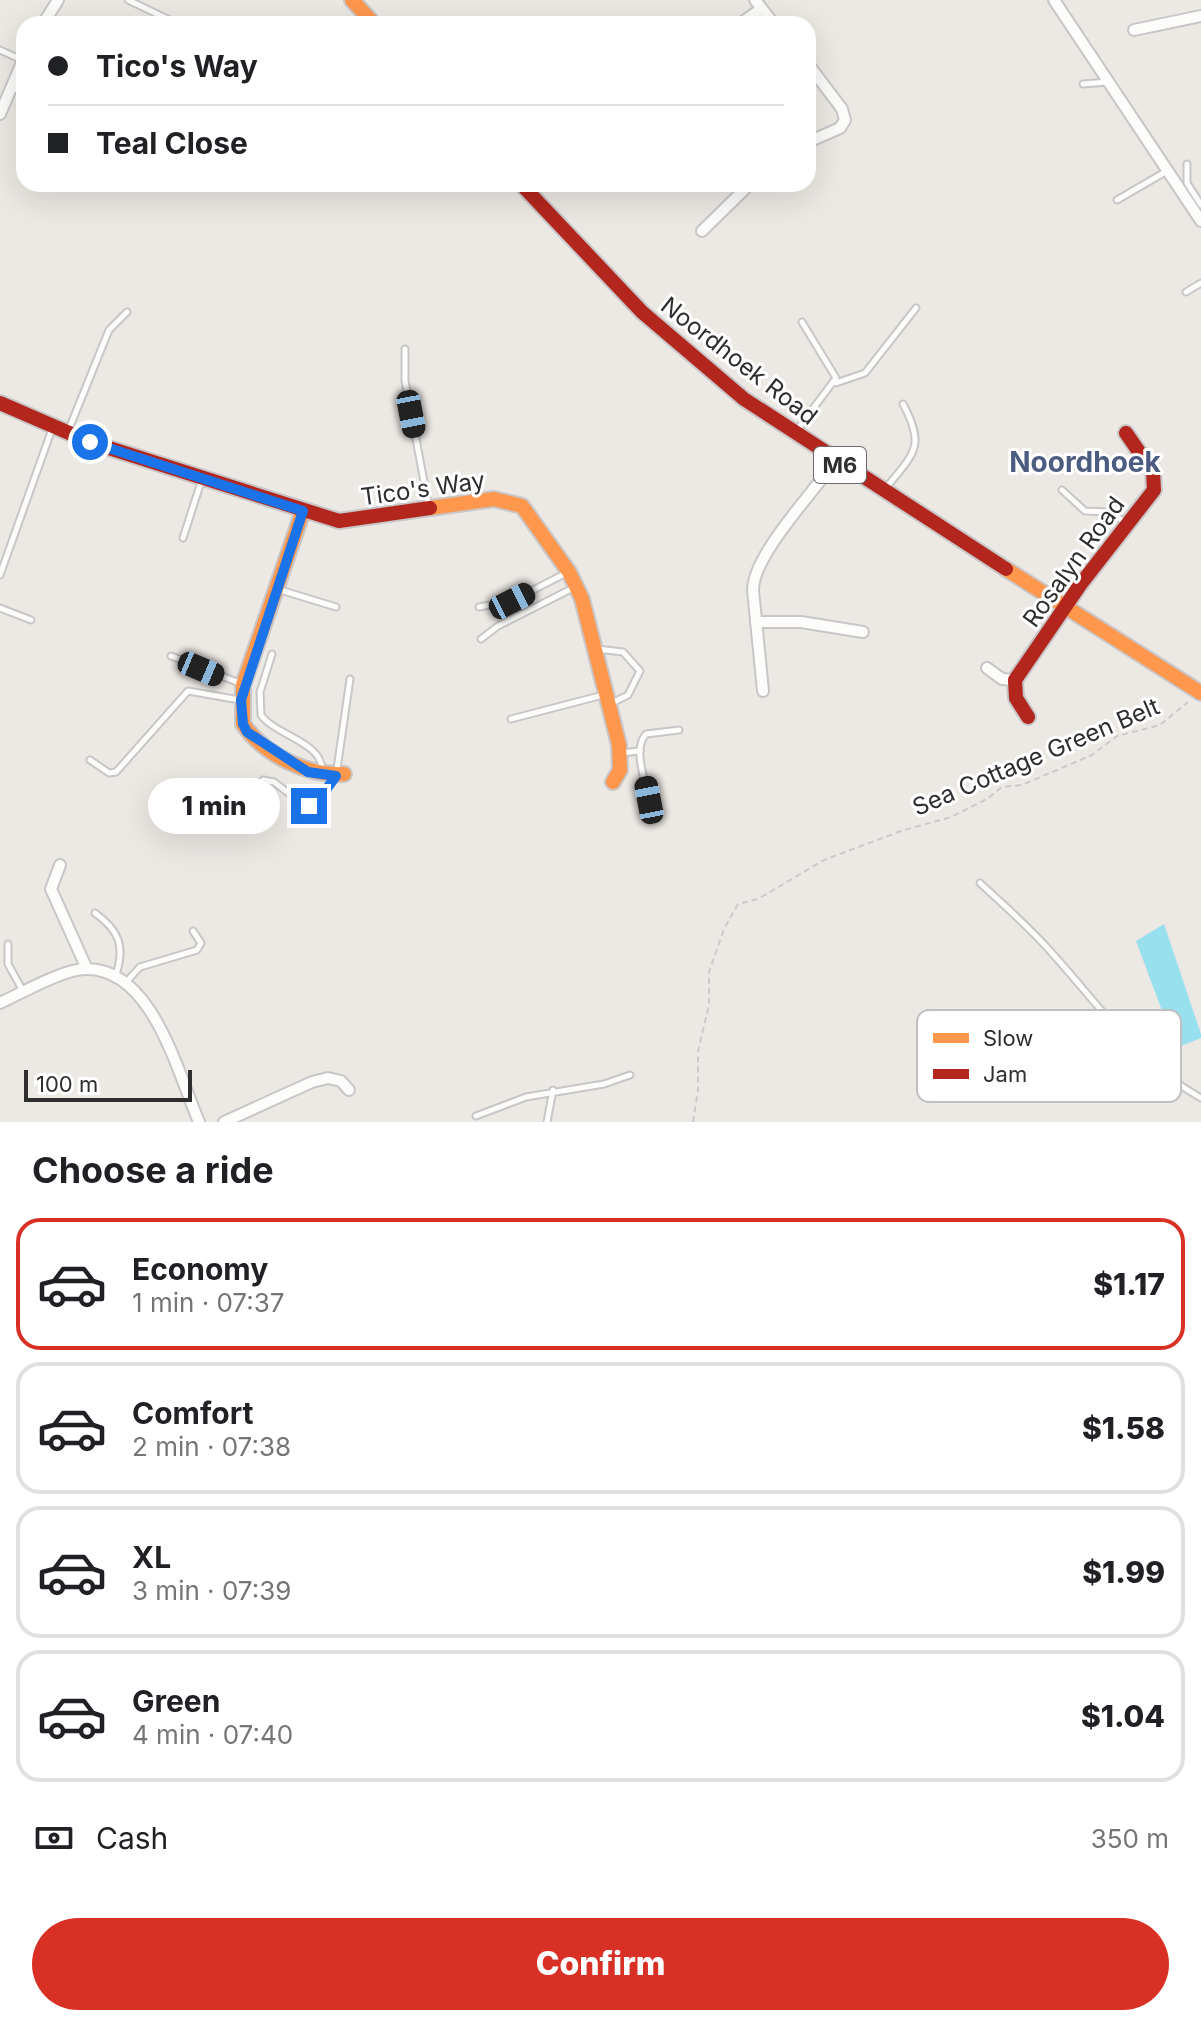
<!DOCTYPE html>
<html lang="en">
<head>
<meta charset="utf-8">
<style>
  :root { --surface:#fff; --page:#f6f6f6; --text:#202124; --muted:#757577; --line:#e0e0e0; --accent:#d93025 }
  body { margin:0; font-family:Inter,sans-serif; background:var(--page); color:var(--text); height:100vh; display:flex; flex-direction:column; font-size:30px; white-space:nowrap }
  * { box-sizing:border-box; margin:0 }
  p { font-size:26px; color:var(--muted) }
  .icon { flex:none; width:44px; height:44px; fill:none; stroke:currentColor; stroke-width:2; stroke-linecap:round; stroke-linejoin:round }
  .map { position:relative; height:1122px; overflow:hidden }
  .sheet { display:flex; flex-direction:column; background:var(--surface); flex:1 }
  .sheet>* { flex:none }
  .banner { position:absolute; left:16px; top:16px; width:800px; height:176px; border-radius:24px; box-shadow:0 8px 32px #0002; display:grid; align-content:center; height:176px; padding:0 32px; background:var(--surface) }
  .scale { position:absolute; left:24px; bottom:20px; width:168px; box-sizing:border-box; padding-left:8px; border:4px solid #2e2e2e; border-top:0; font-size:22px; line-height:28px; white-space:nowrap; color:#2e2e2e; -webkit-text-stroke:6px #fff; paint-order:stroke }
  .end { position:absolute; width:36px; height:36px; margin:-18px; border:10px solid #1a73e8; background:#fff; box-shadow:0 0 0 4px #fff }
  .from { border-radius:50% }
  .bubble { position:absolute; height:56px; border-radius:28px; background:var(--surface); box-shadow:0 8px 32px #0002; font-size:26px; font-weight:800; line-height:56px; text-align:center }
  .car { position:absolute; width:24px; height:48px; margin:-24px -12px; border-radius:10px; box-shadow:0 0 6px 2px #0007; background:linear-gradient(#222 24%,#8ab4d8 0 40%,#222 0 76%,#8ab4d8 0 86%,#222 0) }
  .banner b { display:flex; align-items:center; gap:28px; height:76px; font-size:30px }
  .banner b+b { border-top:2px solid var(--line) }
  .banner i { width:20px; height:20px; background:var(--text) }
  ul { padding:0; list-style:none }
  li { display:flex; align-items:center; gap:24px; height:132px; margin:0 16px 12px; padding:0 16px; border:4px solid var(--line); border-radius:24px }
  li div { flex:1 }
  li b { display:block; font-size:30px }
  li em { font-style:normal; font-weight:800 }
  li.selected { border-color:var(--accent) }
  li>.icon { width:72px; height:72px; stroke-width:1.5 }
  h2 { padding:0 32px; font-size:36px; line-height:96px }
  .pay { display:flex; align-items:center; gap:20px; height:88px; padding:0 32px; font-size:30px }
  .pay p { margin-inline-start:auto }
  .action { display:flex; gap:16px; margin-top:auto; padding:16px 32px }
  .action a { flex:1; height:92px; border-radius:48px; background:var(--accent); color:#fff; font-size:32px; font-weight:800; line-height:92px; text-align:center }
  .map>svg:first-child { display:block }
</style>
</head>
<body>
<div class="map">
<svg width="1201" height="1122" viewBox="0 0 1201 1122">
  <rect width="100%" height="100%" fill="#ece8e4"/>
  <polygon fill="#98e0ed" points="1164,924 1201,1034 1201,1038 1176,1048 1136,941"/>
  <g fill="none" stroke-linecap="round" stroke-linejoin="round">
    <g stroke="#c8c6c7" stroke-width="9">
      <g id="lane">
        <polyline points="128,0 178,24"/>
        <polyline points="0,50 22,60"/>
        <polyline points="1083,84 1107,82"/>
        <polyline points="11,88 24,91"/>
        <polyline points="1187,164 1187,183 1201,205"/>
        <polyline points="123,184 132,184"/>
        <polyline points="1117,200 1167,171"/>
        <polyline points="1186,292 1201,283"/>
        <polyline points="405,349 405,381 429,508"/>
        <polyline points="836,383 865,373 916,308"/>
        <polyline points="69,429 109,330 127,312"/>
        <polyline points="797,430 836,378 802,322"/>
        <path d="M886 488C914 453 926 447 903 404"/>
        <polyline points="1062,490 1085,511 1110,512 1127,524"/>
        <polyline points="183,538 202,479"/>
        <polyline points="0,575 52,429"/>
        <polyline points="277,589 336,607"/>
        <polyline points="479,607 512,601 568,572"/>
        <polyline points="0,608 31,620"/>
        <polyline points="481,639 498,626 573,588"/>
        <polyline points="597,649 623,652 640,671 628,695 612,703"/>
        <path d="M272 654 260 692 261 715C276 736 323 742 322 771"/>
        <polyline points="171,656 242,684"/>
        <polyline points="511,719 603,695"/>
        <polyline points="621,753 640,751"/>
        <polyline points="90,760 109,773 116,772 188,691 240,700"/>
        <path d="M649 800C646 782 632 749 646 734L679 730"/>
        <polyline points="236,808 263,780 274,782 304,805 317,802 336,776 350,679"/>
        <path d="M980 883C1004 905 1029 927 1051 952 1099 1005 1138 1063 1201 1098"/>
        <path d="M95 913C120 931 125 947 116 975"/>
        <polyline points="8,944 8,964 23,991"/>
        <polyline points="127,981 140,967 197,950 201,943 193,931"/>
        <polyline points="476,1116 526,1097 604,1084 630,1075"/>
        <polyline points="547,1122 553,1090"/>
      </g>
    </g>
    <g stroke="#c8c6c7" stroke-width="14">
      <g id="street">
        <polyline points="755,0 774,24"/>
        <polyline points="1054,0 1201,221"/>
        <polyline points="43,24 58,0"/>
        <polyline points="740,24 761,9"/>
        <polyline points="1134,30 1201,16"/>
        <polyline points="808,64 842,109 845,120 840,128 808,142"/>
        <polyline points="0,114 24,58"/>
        <polyline points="702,231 750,184"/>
        <polyline points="756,622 801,622 863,632"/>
        <polyline points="987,668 1002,679 1015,680"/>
        <path d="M763 691 753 590C753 555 814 492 835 461"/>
        <polyline points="60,865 51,889 87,969"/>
        <path d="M0 1003C22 993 63 969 86 969 152 968 177 1071 199 1122"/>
        <polyline points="224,1122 312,1082 328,1078 341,1081 349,1090"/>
      </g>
    </g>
    <g stroke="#c8c6c7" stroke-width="18">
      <g id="slow">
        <polyline points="352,0 374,24"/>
        <polyline points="430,508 494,499 522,506 569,572 582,599 619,745 620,770 613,782"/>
        <path d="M303 511 243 685V724C264 755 307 776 344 774"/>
        <polyline points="1006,569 1201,693"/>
      </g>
    </g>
    <g stroke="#c8c6c7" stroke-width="18">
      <g id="jam">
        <polyline points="521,184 642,312 744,399 1006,569"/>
        <polyline points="0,403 90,442 339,521 430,508"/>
        <polyline points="1028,717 1016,698 1015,680 1080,585 1154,490 1153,472 1126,433"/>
      </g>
    </g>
    <polyline stroke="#cbcaca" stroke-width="2" stroke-dasharray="6 4" stroke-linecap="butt" points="693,1122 698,1090 698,1051 709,1005 709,972 724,929 738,904 758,899 824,860 901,831 951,817 987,799 1002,787 1022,785 1092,755 1117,736 1160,725 1188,702"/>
    <use href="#lane" stroke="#fcfcfb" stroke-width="5"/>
    <use href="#street" stroke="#fcfcfb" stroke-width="10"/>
    <use href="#slow" stroke="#ff974d" stroke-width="14"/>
    <use href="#jam" stroke="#b3261e" stroke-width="14"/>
  </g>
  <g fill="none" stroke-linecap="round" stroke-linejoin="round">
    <polyline stroke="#1a73e8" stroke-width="10" points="90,442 303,511 241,700 243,724 247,732 308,772 336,776 317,802 309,806"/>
  </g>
  <g text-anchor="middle" stroke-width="6" stroke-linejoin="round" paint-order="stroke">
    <rect fill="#fff" stroke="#6d6d6d" stroke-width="2" x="814" y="447" width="52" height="36" rx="6"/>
    <g font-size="22" font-weight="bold" fill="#2e2e2e">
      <text x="840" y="473">M6</text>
    </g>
    <g font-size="24" fill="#2e2e2e" stroke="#fff">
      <text transform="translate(739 361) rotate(38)" y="8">Noordhoek Road</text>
      <text transform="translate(423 489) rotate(-8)" y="8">Tico's Way</text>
      <text transform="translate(1074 562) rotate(-54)" y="8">Rosalyn Road</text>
      <text transform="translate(1036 757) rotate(-23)" y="8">Sea Cottage Green Belt</text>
    </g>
    <g font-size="28" font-weight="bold" fill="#4c5b80" stroke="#fff">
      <text x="1085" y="472">Noordhoek</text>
    </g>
  </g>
  <rect x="917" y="1010" width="264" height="92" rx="12" fill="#fff" stroke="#c0c0c0" stroke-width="2"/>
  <rect x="933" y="1033" width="36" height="10" fill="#ff974d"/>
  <rect x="933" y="1069" width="36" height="10" fill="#b3261e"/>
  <g font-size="22" fill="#2e2e2e">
    <text x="983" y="1046">Slow</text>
    <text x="983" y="1082">Jam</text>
  </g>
</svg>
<div class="scale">100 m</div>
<i class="end from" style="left:90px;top:442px"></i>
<i class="end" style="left:309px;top:806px"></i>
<div class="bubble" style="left:148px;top:778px;width:132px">1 min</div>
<i class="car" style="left:411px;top:414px;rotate:169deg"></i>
<i class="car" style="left:512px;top:601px;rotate:63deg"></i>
<i class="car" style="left:201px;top:669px;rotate:113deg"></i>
<i class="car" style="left:649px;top:800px;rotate:349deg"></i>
<div class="banner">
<b><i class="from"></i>Tico's Way</b>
<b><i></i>Teal Close</b>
</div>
</div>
<section class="sheet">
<h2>Choose a ride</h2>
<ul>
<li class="selected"><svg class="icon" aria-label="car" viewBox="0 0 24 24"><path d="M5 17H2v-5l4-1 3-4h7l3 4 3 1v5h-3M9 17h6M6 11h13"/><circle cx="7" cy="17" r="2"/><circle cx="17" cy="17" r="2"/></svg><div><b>Economy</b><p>1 min · 07:37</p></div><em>$1.17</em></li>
<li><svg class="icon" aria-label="car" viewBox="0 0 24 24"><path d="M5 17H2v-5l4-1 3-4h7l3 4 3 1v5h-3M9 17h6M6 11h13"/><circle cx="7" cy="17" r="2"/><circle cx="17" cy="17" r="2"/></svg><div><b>Comfort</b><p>2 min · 07:38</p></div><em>$1.58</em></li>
<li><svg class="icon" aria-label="car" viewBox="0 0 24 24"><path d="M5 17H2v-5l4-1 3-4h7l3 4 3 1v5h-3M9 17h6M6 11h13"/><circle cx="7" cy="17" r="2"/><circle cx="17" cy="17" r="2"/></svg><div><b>XL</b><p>3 min · 07:39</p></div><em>$1.99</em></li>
<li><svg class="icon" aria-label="car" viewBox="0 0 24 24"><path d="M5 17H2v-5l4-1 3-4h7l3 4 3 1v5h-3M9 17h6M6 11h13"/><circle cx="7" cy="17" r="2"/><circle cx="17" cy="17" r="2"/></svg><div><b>Green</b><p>4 min · 07:40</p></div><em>$1.04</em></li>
</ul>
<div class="pay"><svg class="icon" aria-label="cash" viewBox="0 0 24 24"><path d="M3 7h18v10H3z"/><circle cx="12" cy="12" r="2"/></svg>Cash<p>350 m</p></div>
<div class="action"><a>Confirm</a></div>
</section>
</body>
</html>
